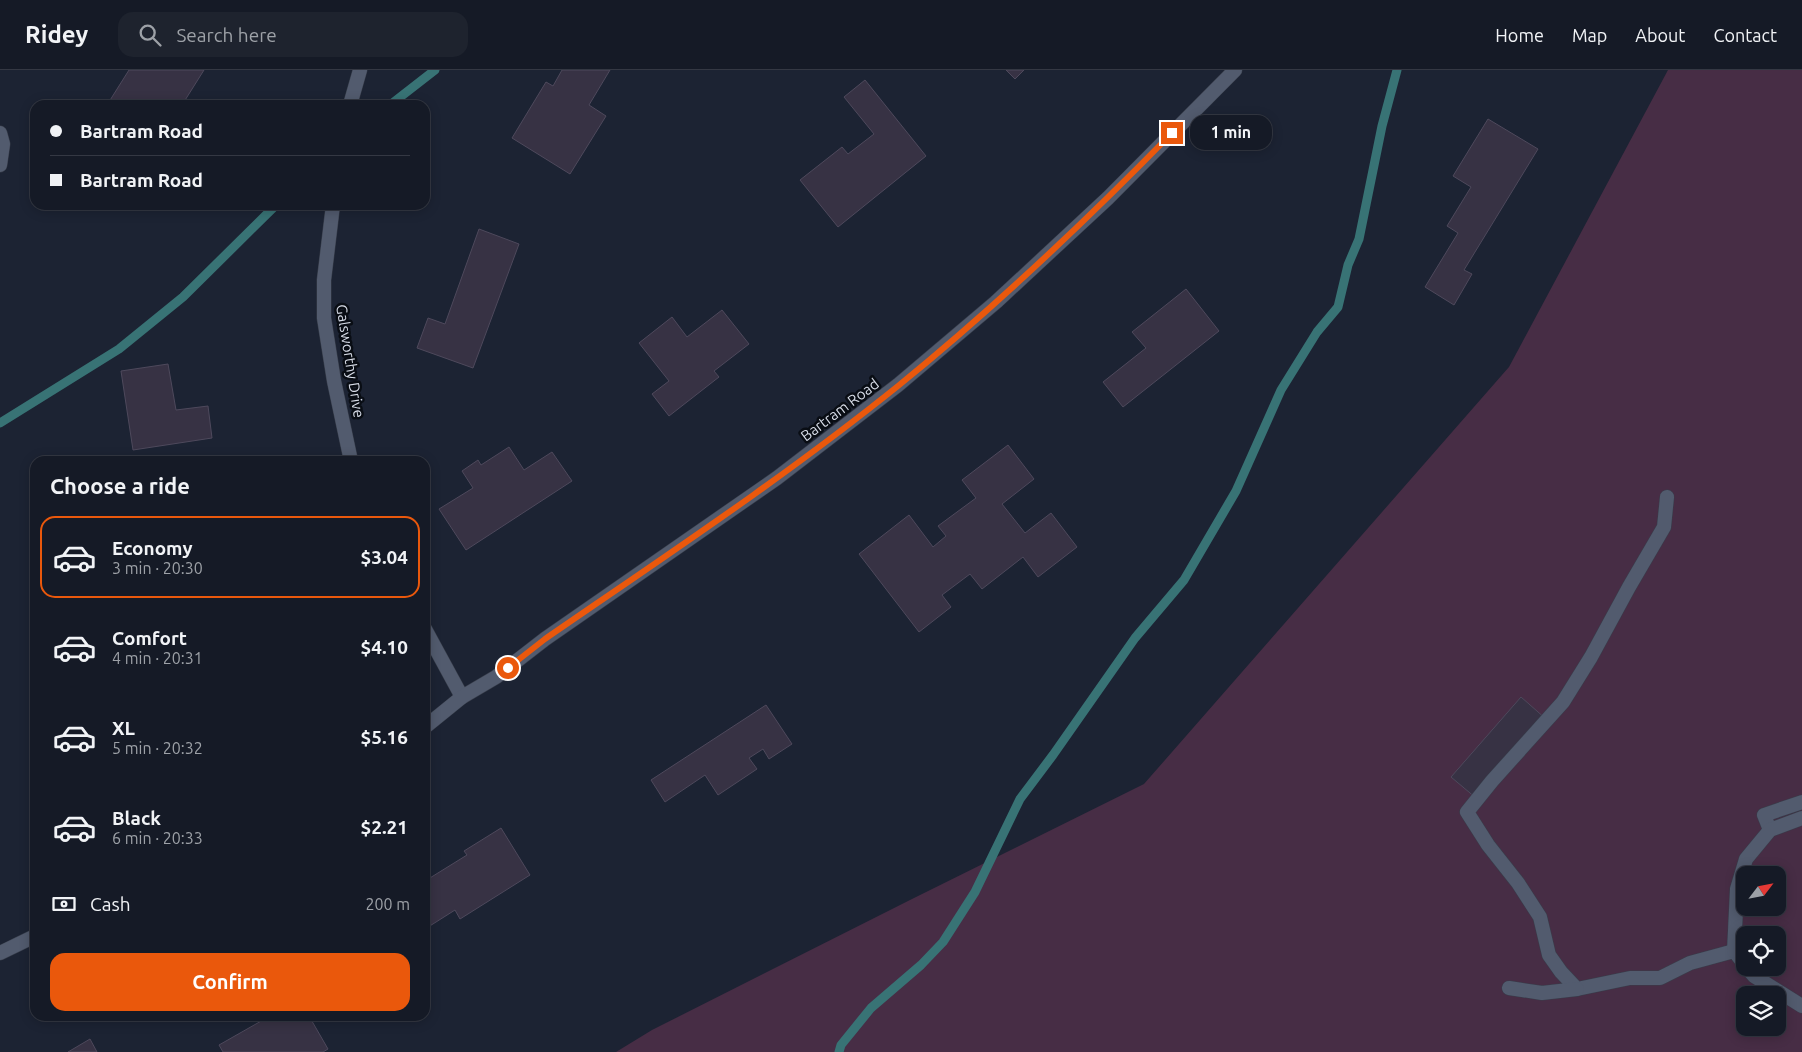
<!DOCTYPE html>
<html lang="en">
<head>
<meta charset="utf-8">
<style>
  :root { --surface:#151a26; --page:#1e232e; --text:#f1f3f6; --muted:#9da1a7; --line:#343843; --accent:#ea580c }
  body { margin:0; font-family:Ubuntu,sans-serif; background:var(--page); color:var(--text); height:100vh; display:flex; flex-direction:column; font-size:19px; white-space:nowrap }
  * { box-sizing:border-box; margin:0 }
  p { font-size:16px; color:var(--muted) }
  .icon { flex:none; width:28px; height:28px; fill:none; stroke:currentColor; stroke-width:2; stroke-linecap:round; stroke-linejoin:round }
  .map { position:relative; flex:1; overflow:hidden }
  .sheet { position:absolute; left:30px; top:386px; width:400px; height:565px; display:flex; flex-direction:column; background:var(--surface); border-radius:15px; box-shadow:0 2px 12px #0003,0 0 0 1px var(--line) }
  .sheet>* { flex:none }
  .banner { position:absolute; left:30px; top:30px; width:400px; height:110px; border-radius:15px; box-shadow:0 2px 12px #0003,0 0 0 1px var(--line); display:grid; align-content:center; height:110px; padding:0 20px; background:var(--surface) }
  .needle { width:32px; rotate:58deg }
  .tools { position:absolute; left:1736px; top:796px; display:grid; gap:10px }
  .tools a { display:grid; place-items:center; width:50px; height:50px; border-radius:10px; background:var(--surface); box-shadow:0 2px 12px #0003,0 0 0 1px var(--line); font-size:25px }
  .end { position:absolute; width:22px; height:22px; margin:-11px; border:6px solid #ea580c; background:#fff; box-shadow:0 0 0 2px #fff }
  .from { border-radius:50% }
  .bubble { position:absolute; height:35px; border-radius:15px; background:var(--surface); box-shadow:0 2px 12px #0003,0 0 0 1px var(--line); font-size:16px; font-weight:700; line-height:35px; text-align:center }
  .banner b { display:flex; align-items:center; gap:18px; height:48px; font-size:19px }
  .banner b+b { border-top:1px solid var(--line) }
  .banner i { width:12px; height:12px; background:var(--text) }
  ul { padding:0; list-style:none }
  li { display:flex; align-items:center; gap:15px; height:82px; margin:0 10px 8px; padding:0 10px; border:2px solid transparent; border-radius:15px }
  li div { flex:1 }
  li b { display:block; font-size:19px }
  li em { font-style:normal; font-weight:700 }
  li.on { border-color:var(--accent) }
  li>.icon { width:45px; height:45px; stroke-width:1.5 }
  h2 { padding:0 20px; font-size:22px; line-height:60px }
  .pay { display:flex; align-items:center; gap:12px; height:55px; padding:0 20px; font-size:19px }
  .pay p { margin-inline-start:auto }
  .cta { display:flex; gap:10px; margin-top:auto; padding:10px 20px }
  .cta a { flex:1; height:58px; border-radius:15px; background:var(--accent); color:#fff; font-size:20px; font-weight:700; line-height:58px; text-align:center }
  header { display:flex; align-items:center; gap:30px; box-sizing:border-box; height:70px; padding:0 25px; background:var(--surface); border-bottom:1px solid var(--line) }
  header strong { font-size:24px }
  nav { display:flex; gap:28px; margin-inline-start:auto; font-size:18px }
  .search { width:350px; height:45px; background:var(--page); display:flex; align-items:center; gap:12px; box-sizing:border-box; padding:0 18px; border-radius:15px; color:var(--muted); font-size:19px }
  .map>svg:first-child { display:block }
</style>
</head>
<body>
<header>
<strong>Ridey</strong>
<div class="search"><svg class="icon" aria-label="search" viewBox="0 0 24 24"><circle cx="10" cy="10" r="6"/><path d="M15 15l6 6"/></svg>Search here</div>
<nav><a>Home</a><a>Map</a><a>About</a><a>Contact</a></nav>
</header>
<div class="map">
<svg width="1802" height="982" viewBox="0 0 1802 982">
  <rect width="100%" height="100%" fill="#1c2333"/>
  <path fill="#472d45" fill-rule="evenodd" d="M1668 0H1802V982H616L652 960 912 829 1144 714 1509 297ZM1745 805H1778V838H1745ZM1745 865H1778V898H1745ZM1745 925H1778V958H1745Z"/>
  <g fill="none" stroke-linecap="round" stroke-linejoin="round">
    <g stroke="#387375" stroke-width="9">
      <polyline points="390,35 435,0"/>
      <polyline points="0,353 119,279 183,227 276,135"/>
      <polyline points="839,982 841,975 871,938 921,895 943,872 975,822 1020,729 1053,685 1135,568 1184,510 1236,421 1281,320 1317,262 1338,237 1348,195 1359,169 1382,56 1397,0"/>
    </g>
  </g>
  <g fill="#373244" stroke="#4e495c">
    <polygon points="129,0 204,0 182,35 107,35"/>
    <polygon points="562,0 610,0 589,35 606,46 570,104 512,68 546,12 553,16"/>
    <polygon points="1006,0 1024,0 1015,9"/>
    <polygon points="865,10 926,86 838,157 800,110 842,77 848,84 874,64 844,27"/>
    <polygon points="1488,49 1538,79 1464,200 1472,204 1454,235 1425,217 1458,163 1447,156 1471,117 1453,106"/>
    <polygon points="479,159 519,174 473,298 417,278 428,248 445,254"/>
    <polygon points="1186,219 1219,261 1123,337 1103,312 1146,278 1132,262"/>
    <polygon points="722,240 749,274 714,301 719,307 669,346 652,324 669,311 639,273 672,247 687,267"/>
    <polygon points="168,294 176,340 208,336 212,368 133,380 121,301"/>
    <polygon points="1008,375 1034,409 1002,434 1025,463 1051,443 1077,477 1038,507 1023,487 982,519 970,504 942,525 951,537 919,562 859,484 909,445 933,477 946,466 938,456 976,428 962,410"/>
    <polygon points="509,377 524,400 552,382 572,411 466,480 439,439 473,418 462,401 478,390 481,395"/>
    <polygon points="1521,627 1546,649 1476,728 1451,707"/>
    <polygon points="766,635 792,674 769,689 763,679 749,688 757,699 718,725 705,705 665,732 651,710"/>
    <polygon points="35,685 35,697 31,687"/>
    <polygon points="501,758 530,805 460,849 455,840 425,859 425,811 467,785 464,781"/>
    <polygon points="270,946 309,946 328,979 323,982 223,982 219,975"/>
    <polygon points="90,969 97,982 68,982"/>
  </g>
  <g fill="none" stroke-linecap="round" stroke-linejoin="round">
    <g stroke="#383e4b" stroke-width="15">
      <g id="service">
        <polyline points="1667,427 1664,457 1629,517 1591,587 1563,632 1492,711 1467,742 1488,775 1518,813 1540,847 1549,885 1561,902 1577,919 1630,908 1660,908 1690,893 1734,881 1745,895"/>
        <polyline points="1770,760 1764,745 1802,732"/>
        <polyline points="1734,881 1737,819 1746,789 1770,760 1802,748"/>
        <polyline points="1747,898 1754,906 1802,936"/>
        <polyline points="1509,918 1542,923 1577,919"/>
      </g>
    </g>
    <g stroke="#383e4b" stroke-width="15">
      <g id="minor">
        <polyline points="350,35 360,0"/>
        <polyline points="0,63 3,74 0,95"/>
        <polyline points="333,135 324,210 324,248 334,311 351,391"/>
        <polyline points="425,559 462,627"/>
        <polyline points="425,657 462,627 496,607 545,569 777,408 898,315 996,232 1108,128 1235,0"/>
        <polyline points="0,883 35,866"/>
      </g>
    </g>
    <use href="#service" stroke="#525b6e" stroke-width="14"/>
    <use href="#minor" stroke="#525b6e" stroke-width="14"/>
  </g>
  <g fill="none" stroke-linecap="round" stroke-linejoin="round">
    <path stroke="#ea580c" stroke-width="6" d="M508 598 545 569C664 487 785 407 898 316 994 238 1085 152 1172 63"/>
  </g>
  <g text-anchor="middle" stroke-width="5" stroke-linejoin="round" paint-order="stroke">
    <g font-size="15" fill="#d7dce7" stroke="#090d14">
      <text transform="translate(350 291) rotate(81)" y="5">Galsworthy Drive</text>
      <text transform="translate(840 340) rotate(-37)" y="5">Bartram Road</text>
    </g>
  </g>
</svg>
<div class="tools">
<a><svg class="needle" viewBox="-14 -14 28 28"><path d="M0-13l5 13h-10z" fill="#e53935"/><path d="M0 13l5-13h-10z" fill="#9da1a7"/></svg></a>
<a><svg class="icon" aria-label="locate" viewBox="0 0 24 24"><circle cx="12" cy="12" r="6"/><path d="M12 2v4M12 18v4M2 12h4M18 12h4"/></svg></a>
<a><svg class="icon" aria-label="layers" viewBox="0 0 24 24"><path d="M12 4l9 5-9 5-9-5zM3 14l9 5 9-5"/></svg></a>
</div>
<i class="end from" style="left:508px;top:598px"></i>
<i class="end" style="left:1172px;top:63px"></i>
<div class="bubble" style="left:1190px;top:45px;width:82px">1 min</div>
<div class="banner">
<b><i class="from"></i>Bartram Road</b>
<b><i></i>Bartram Road</b>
</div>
<section class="sheet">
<h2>Choose a ride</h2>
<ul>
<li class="on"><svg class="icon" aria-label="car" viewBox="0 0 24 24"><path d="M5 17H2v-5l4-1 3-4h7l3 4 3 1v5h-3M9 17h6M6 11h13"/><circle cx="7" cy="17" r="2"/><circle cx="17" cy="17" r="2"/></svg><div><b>Economy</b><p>3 min · 20:30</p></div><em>$3.04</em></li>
<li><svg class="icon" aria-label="car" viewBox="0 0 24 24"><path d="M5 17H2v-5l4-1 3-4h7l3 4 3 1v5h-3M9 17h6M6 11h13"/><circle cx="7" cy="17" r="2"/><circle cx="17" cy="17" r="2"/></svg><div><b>Comfort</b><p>4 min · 20:31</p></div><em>$4.10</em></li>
<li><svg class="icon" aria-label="car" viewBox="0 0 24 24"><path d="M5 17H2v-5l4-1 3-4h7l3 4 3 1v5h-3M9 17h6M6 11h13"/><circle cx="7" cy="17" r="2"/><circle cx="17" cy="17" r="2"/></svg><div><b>XL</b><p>5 min · 20:32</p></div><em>$5.16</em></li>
<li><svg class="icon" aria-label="car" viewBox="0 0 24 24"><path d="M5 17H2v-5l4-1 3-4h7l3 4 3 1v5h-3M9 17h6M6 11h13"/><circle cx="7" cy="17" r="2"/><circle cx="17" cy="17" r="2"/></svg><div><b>Black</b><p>6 min · 20:33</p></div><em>$2.21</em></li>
</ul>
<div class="pay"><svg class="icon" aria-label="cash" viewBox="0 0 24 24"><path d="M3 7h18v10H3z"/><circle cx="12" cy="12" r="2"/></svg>Cash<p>200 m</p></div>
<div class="cta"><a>Confirm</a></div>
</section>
</div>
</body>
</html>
